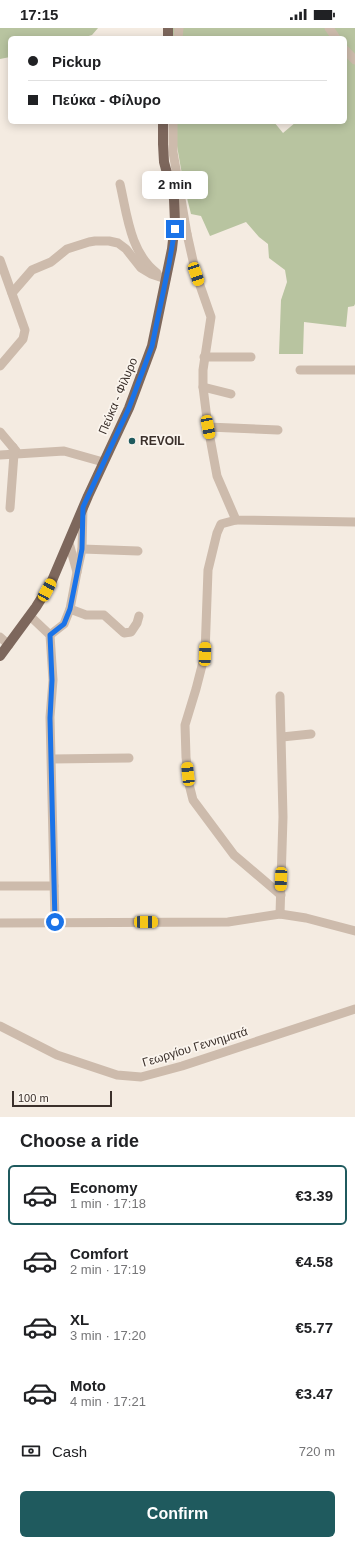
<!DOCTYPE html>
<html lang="en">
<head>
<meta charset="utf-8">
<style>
  :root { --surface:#fff; --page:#f6f6f6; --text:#202124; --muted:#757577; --line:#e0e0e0; --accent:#1f5a5e }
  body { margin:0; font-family:Helvetica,sans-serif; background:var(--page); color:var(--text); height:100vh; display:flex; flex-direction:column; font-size:15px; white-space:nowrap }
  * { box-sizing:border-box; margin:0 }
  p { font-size:13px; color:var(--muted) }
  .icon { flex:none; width:22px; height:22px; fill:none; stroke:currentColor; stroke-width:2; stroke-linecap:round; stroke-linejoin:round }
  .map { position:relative; height:1089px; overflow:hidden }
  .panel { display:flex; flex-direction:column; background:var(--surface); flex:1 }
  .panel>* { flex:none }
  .hud { position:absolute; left:8px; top:8px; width:339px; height:88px; border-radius:6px; box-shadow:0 2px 10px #0003; display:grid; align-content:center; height:88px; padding:0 20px; background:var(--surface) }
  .scale { position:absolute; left:12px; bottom:10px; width:100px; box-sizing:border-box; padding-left:4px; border:2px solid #3b302b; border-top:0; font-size:11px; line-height:14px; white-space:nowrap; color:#3b302b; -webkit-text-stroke:3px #fbf5ee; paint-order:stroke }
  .end { position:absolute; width:18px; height:18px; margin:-9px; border:5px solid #1a73e8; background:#fff; box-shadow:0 0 0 2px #fff }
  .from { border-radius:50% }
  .bubble { position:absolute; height:28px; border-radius:6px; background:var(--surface); box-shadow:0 2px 10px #0003; font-size:13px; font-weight:700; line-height:28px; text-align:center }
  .car { position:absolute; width:12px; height:24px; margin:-12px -6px; border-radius:5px; box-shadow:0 0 3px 1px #0007; background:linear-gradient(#f5c518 24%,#345 0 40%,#f5c518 0 76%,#345 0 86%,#f5c518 0) }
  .hud b { display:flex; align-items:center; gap:14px; height:38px; font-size:15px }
  .hud b+b { border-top:1px solid var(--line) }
  .hud i { width:10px; height:10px; background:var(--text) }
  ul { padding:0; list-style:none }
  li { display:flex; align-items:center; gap:12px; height:60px; margin:0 8px 6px; padding:0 12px; border:2px solid transparent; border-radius:6px }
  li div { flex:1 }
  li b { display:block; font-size:15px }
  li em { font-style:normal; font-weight:700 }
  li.selected { border-color:var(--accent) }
  li>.icon { width:36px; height:36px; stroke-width:1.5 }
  h2 { padding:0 20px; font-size:18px; line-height:48px }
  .pay { display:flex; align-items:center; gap:10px; height:44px; padding:0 20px; font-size:15px }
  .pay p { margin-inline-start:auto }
  .cta { display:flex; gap:8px; margin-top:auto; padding:8px 20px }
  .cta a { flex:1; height:46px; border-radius:6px; background:var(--accent); color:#fff; font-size:16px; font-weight:700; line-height:46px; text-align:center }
  .status { display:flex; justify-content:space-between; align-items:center; height:28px; padding:0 20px; background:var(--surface); direction:ltr }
  .status svg { height:11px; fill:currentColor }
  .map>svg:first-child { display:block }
</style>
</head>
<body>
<div class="status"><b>17:15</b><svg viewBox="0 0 49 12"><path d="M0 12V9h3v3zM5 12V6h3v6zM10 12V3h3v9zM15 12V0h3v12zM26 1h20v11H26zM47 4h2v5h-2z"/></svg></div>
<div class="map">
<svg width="355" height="1089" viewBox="0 0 355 1089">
  <rect width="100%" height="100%" fill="#f4ebe1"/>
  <g fill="#b8c4a0">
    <polygon points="0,0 98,0 92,7 82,10 10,10 10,29 0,31"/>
    <polygon points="173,0 355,0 355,276 354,278 348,279 346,299 304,294 303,326 279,326 281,272 287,254 285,242 269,230 268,216 259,209 246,194 210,208 201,188 191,186 184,158 177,118 177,94 274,94 283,105 296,94 345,94 345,10 173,10"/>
  </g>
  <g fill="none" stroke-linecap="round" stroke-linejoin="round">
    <g stroke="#cdbbac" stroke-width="9">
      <polyline points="329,0 336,10"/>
      <polyline points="178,10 179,0"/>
      <polyline points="345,22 355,32"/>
      <polyline points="173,94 173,124 187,206"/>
      <path d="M120 156C127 186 130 225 157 245"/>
      <polyline points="175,201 187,206 196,246 211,289 203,342 203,359 208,399 217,448 236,492 355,494"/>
      <polyline points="0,232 25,302 23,311 0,338"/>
      <polyline points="12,265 32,242 51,234 67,221 89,214 95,213 109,213 118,215 126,221 141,240 151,246 166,251"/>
      <polyline points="204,329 251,329"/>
      <polyline points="300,342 355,342"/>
      <polyline points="203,359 231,366"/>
      <polyline points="208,399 278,402"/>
      <polyline points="0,404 16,423"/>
      <polyline points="0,427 64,423 103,434"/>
      <polyline points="10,480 14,426 13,419"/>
      <polyline points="236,492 221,496 217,505 208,542 205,626 196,661 185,697 186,729 189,756 193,772 234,827 281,867"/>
      <polyline points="82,521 138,523"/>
      <polyline points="77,544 82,521 83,480"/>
      <polyline points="70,581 86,587 104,587 124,605 131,604 137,595 139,588"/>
      <polyline points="30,588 50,607 53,652 50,689 55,894"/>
      <polyline points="50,607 64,596 70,581 77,544 69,515"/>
      <polyline points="0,609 9,617"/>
      <polyline points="282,709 311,706"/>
      <polyline points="52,731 129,730"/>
      <polyline points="0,858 54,858"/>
      <polyline points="280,886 283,789 280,668"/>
      <polyline points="0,895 228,894 280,886 306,890 355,903"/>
      <polyline points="0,998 57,1027 117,1047 141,1049 182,1038 355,981"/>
    </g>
    <g stroke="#7d675c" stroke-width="10">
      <polyline points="168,0 168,10"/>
      <polyline points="0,628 36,579 51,555 88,468 129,380 152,318 172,221 175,194 174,171 164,134 163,116 163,94"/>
    </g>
  </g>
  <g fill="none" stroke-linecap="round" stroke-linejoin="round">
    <polyline stroke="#1a73e8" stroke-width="5" points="55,894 50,690 52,652 50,607 64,596 70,581 82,521 83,479 129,380 152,318 169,236 175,201"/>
  </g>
  <circle fill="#1f5a5e" stroke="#fbf5ee" stroke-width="1.5" cx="132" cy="413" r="4"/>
  <g text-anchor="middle" stroke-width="3.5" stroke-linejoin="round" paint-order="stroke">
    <g font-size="12" fill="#3b302b" stroke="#fbf5ee">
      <text transform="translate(118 368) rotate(-67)" y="4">Πεύκα - Φίλυρο</text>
      <text transform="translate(195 1019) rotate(-17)" y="4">Γεωργίου Γεννηματά</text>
    </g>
    <g font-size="12" font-weight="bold" fill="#3b302b" stroke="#fbf5ee" text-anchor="start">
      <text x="140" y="417">REVOIL</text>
    </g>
  </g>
</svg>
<div class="scale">100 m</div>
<i class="end from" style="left:55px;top:894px"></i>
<i class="end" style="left:175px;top:201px"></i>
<div class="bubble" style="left:142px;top:143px;width:66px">2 min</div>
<i class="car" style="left:196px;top:246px;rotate:161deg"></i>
<i class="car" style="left:208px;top:399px;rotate:169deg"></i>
<i class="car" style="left:47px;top:562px;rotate:29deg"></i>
<i class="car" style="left:205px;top:626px;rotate:2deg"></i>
<i class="car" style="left:188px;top:746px;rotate:354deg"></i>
<i class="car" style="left:281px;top:851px;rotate:182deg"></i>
<i class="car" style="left:146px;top:894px;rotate:90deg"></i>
<div class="hud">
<b><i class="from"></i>Pickup</b>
<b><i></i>Πεύκα - Φίλυρο</b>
</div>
</div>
<section class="panel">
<h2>Choose a ride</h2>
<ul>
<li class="selected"><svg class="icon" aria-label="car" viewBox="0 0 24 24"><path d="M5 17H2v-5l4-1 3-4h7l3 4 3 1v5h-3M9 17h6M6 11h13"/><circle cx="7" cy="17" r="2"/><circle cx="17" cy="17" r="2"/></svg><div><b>Economy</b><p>1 min · 17:18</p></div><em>€3.39</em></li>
<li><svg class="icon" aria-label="car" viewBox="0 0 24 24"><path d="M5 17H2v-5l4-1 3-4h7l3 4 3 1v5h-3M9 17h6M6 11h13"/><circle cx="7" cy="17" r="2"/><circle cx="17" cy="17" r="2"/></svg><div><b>Comfort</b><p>2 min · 17:19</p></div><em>€4.58</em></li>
<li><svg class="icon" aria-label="car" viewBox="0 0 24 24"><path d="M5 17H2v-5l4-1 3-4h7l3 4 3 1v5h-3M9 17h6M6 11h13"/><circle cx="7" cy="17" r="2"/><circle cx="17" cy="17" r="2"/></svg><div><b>XL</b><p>3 min · 17:20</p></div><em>€5.77</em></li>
<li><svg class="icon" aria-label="car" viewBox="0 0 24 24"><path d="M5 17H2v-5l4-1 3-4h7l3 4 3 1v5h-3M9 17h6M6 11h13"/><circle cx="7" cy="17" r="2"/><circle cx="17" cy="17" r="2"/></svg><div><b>Moto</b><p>4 min · 17:21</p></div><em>€3.47</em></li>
</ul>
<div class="pay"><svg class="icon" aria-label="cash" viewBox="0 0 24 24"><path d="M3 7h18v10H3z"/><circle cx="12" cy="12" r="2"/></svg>Cash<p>720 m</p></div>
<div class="cta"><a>Confirm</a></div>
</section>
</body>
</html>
